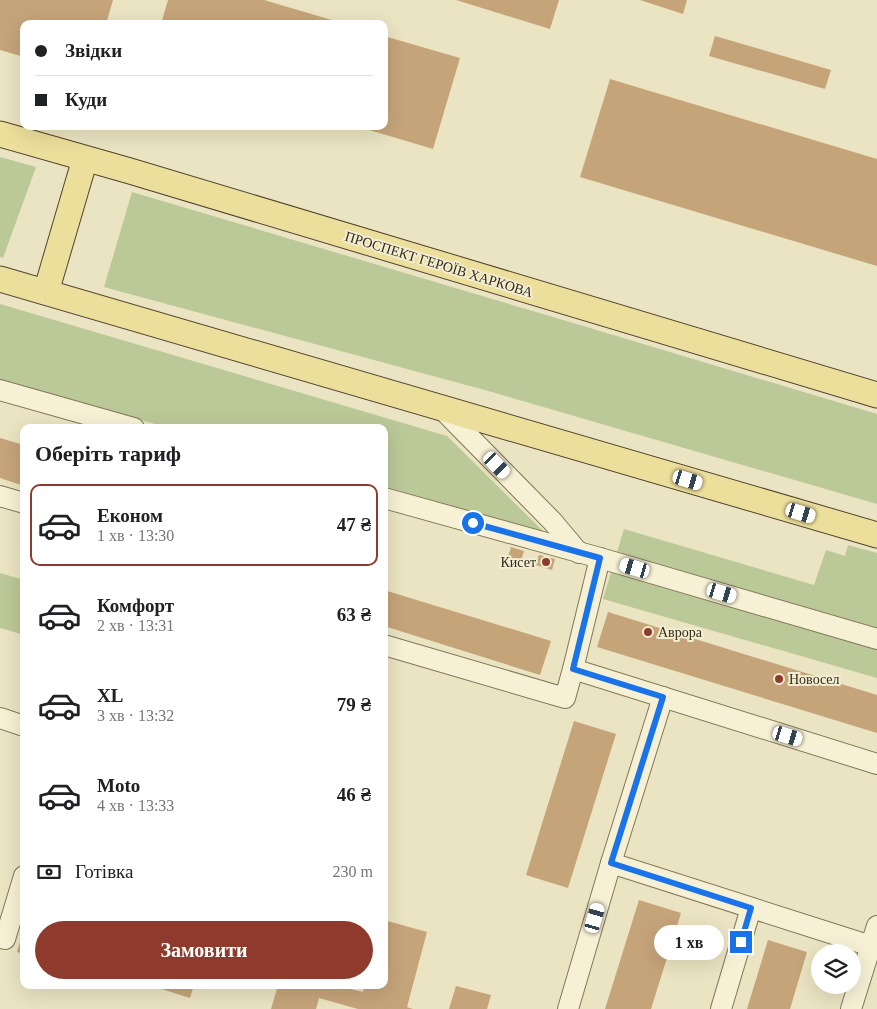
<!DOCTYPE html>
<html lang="uk">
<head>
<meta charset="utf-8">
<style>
  :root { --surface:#fff; --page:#f6f6f6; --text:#202124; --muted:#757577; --line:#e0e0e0; --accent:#8e3b2e }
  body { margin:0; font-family:"Times New Roman",serif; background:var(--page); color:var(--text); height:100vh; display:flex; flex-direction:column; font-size:19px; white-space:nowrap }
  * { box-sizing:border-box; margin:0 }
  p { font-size:16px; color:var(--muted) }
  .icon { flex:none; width:28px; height:28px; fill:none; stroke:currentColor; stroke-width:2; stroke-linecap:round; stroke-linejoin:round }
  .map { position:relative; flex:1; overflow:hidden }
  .drawer { position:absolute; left:20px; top:424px; width:368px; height:565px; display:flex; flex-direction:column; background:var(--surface); border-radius:10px; box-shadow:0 5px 20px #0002 }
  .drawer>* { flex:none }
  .hud { position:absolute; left:20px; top:20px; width:368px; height:110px; border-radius:10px; box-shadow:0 5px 20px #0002; display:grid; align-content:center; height:110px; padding:0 15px; background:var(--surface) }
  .buttons { position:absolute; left:811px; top:944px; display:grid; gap:10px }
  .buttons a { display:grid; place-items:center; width:50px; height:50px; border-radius:50%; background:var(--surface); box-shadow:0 5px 20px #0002; font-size:25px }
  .end { position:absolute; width:22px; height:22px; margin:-11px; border:6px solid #1a73e8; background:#fff; box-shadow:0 0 0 2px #fff }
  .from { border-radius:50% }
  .bubble { position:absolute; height:35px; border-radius:18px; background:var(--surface); box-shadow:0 5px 20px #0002; font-size:16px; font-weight:800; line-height:35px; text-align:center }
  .car { position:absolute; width:15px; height:30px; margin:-15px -8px; border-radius:6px; box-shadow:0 0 4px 1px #0007; background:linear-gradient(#fff 24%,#345 0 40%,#fff 0 76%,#345 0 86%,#fff 0) }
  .hud b { display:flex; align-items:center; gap:18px; height:48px; font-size:19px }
  .hud b+b { border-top:1px solid var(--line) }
  .hud i { width:12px; height:12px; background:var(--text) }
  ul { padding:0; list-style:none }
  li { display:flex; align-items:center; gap:15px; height:82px; margin:0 10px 8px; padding:0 5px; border:2px solid transparent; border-radius:10px }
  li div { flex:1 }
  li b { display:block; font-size:19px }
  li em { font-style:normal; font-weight:800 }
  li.on { border-color:var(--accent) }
  li>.icon { width:45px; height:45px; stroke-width:1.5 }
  h2 { padding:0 15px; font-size:22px; line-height:60px }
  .pay { display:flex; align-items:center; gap:12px; height:55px; padding:0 15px; font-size:19px }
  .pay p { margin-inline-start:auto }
  .action { display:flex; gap:10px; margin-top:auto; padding:10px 15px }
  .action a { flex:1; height:58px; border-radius:30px; background:var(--accent); color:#fff; font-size:20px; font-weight:800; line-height:58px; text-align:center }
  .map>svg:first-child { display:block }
</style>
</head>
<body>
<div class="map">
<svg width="877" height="1009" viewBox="0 0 877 1009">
  <rect width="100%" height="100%" fill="#ebe4c2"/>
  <g fill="#bbc897">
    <polygon points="0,157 36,167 3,258 0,257"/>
    <polygon points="132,192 590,328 877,414 877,504 492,392 104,287"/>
    <polygon points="0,304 447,436 546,534 384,489 384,428 166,427 0,381"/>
    <polygon points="624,529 814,585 826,550 845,556 848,545 877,553 877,678 603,599"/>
    <polygon points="0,573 24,580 24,635 0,628"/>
  </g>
  <g fill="#c6a47a">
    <polygon points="0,0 113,0 106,24 24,24 24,57 0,50"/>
    <polygon points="168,0 264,0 342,23 161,24"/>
    <polygon points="456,0 559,0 550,29"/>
    <polygon points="640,0 687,0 683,14"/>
    <polygon points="384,36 460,58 433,149 359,127 384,126"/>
    <polygon points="715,36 831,70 825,89 709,56"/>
    <polygon points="610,79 877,159 877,266 580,177"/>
    <polygon points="0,438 24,445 24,486 0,478"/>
    <polygon points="511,547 524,551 521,561 508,557"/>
    <polygon points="539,555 555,559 552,570 536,565"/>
    <polygon points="384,590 551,641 540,675 384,626"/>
    <polygon points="608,612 877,695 877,733 597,647"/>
    <polygon points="574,721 616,734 568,888 526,875"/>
    <polygon points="639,900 681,913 651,1009 605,1009"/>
    <polygon points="384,920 427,932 407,1007 413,1009 358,1009 319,998 316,1009 271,1009 278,985 335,985 363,992 365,985 384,985"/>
    <polygon points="23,933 24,933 24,954 17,952"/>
    <polygon points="768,940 807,952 790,1009 747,1009"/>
    <polygon points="149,985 194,985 190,998"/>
    <polygon points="456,986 491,995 487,1009 449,1009"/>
  </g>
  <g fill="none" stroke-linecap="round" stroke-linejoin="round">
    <g stroke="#83765a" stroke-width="22">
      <g id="minor">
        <polyline points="0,390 134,428"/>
        <polyline points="441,408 553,522 579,553"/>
        <polyline points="0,496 24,503"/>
        <polyline points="384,498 600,558 877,639"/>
        <polyline points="600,558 573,669 877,764"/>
        <polyline points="384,645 565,698 573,669"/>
        <polyline points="663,697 611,863 871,946"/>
        <polyline points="0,718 24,726"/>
        <polyline points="5,939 24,876"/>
        <polyline points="568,1009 611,863"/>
        <polyline points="721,1009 751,908"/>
        <polyline points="851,1009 877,926"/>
      </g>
    </g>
    <g stroke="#51432e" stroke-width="27">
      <g id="major">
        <polyline points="0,134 130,171 877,395"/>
        <polyline points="0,279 877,535"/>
        <polyline points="46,292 85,159"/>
      </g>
    </g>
    <use href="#minor" stroke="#f6f1d4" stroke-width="20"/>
    <use href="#major" stroke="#ecde9b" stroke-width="25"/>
  </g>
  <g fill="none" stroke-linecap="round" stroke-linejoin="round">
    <polyline stroke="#1a73e8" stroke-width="6" points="473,523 600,558 573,669 663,697 611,863 751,908 741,942"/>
  </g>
  <g fill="#8e3b2e" stroke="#f3edd1" stroke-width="2">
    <circle cx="546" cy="562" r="5"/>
    <circle cx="648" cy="632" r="5"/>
    <circle cx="779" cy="679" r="5"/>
  </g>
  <g text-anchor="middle" stroke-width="4" stroke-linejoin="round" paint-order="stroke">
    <g font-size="14" fill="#342b1e" stroke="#f3edd1">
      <text transform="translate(439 264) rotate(17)" y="5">ПРОСПЕКТ ГЕРОЇВ ХАРКОВА</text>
    </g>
    <g font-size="14" fill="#342b1e" stroke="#f3edd1" text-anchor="start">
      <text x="536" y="567" text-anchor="end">Кисет</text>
      <text x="658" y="637">Аврора</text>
      <text x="789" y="684">Новосел</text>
    </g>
  </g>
</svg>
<div class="buttons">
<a><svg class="icon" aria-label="layers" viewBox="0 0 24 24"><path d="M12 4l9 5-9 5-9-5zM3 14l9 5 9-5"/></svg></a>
</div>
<i class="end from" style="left:473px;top:523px"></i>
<i class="end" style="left:741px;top:942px"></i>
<div class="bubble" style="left:654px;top:925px;width:70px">1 хв</div>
<i class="car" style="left:497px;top:465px;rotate:136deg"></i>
<i class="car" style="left:688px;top:480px;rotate:107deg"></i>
<i class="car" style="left:801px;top:513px;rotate:107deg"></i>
<i class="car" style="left:635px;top:568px;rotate:286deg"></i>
<i class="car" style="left:722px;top:593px;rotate:107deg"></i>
<i class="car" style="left:788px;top:736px;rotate:107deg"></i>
<i class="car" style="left:595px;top:918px;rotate:16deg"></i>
<div class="hud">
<b><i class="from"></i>Звідки</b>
<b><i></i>Куди</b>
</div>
<section class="drawer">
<h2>Оберіть тариф</h2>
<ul>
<li class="on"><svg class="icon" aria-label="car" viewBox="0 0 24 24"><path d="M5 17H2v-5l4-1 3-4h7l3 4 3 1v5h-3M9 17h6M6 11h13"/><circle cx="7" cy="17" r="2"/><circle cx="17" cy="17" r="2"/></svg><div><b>Економ</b><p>1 хв · 13:30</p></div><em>47 ₴</em></li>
<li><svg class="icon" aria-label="car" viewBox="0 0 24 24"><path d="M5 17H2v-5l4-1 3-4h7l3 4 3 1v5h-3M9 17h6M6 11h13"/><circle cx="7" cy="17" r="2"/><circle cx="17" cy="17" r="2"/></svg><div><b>Комфорт</b><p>2 хв · 13:31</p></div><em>63 ₴</em></li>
<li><svg class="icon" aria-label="car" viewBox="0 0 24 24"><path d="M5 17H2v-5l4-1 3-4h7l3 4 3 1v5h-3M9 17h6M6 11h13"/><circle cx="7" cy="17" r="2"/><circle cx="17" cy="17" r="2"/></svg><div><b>XL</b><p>3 хв · 13:32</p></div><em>79 ₴</em></li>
<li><svg class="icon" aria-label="car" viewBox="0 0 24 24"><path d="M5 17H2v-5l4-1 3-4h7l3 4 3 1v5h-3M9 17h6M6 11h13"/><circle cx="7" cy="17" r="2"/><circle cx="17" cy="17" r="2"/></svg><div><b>Moto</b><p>4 хв · 13:33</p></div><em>46 ₴</em></li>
</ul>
<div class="pay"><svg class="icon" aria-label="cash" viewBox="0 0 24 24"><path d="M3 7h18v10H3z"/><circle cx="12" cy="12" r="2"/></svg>Готівка<p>230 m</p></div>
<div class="action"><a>Замовити</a></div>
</section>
</div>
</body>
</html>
